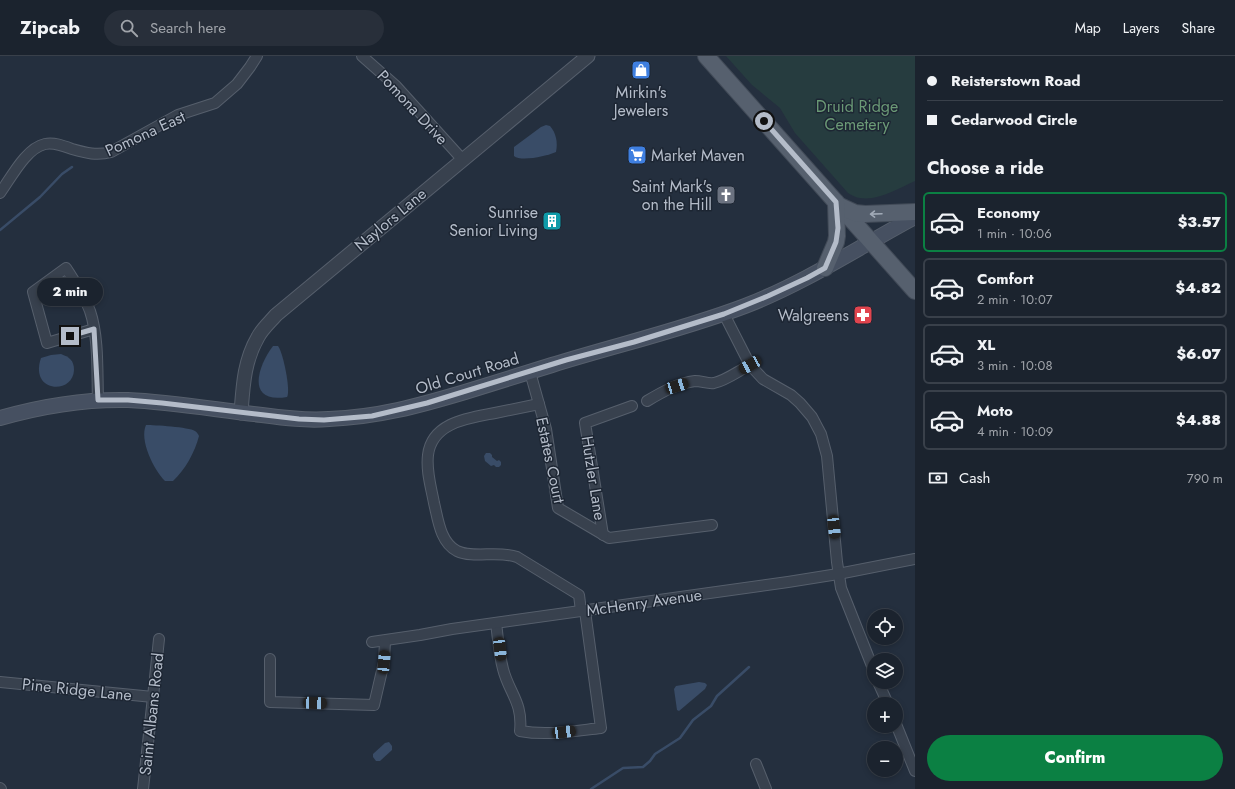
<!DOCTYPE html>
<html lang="en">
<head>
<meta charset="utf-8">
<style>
  :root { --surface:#1b232e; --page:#282f3a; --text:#f1f3f6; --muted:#a0a4aa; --line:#39404a; --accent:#0b8043 }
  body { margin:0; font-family:Jost,sans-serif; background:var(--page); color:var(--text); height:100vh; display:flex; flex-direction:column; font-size:15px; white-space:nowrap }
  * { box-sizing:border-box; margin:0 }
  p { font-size:13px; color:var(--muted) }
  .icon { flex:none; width:22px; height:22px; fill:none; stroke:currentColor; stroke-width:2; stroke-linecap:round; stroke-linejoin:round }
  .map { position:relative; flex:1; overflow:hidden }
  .sheet { display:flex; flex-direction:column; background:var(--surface); width:320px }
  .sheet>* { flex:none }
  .hud { display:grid; align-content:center; height:88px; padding:0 12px; background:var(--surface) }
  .fabs { position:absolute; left:867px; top:553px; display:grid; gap:8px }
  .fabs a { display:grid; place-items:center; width:36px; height:36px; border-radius:50%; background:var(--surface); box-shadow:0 2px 6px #0003,0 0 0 1px var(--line); font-size:20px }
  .end { position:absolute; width:18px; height:18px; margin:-9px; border:5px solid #b4bcc9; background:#111; box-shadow:0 0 0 2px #111 }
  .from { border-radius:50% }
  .bubble { position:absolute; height:28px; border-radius:14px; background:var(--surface); box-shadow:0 2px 6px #0003,0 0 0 1px var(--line); font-size:13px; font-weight:800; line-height:28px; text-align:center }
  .car { position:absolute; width:12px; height:24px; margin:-12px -6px; border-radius:5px; box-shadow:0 0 3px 1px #0007; background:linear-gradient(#222 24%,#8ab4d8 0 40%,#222 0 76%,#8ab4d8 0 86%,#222 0) }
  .hud b { display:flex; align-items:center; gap:14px; height:38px; font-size:15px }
  .hud b+b { border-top:1px solid var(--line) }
  .hud i { width:10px; height:10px; background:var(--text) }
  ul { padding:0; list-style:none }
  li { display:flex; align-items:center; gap:12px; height:60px; margin:0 8px 6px; padding:0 4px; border:2px solid var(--line); border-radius:6px }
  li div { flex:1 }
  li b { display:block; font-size:15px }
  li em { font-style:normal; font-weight:800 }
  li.selected { border-color:var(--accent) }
  li>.icon { width:36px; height:36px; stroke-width:1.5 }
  h2 { padding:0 12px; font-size:18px; line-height:48px }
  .pay { display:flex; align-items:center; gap:10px; height:44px; padding:0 12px; font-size:15px }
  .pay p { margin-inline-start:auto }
  .action { display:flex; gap:8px; margin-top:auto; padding:8px 12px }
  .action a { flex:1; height:46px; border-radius:24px; background:var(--accent); color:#fff; font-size:16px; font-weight:800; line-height:46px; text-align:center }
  header { display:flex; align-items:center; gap:24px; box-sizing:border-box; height:56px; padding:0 20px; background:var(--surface); border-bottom:1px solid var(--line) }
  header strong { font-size:19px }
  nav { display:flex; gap:22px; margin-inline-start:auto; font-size:14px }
  .search { width:280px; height:36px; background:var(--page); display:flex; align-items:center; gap:10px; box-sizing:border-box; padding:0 14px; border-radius:22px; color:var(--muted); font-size:15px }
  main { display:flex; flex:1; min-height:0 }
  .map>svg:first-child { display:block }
</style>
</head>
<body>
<header>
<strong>Zipcab</strong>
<div class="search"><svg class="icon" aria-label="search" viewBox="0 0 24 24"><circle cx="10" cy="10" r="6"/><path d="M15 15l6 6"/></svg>Search here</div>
<nav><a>Map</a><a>Layers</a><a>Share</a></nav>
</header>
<main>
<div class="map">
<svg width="915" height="733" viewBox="0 0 915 733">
  <rect width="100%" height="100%" fill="#242f3e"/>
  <path fill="#263c3f" d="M726 0H915V125C899 132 879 145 860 142 856 142 852 139 848 137L795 77 780 52 752 29Z"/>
  <g fill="#394c67">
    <path d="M546 69 550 70C556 77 558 86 556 96 547 100 521 106 514 100V91L541 71Z"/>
    <path d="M273 290H278C283 296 291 335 287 341 246 348 257 311 273 290Z"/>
    <path d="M61 298C69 301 74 304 74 314 73 339 29 337 41 302L51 299Z"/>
    <path d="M146 369C154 369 189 371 195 375 197 376 198 378 199 380 195 396 185 414 173 425H165C154 414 139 384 146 369Z"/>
    <polygon points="486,397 490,397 492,399 492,401 497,405 499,404 501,406 501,409 499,411 496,411 494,409 491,410 485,405 484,400"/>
    <polygon points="699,626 705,627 707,629 705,633 679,655 677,654 674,633 676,630"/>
    <polygon points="389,686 392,690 392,694 380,705 376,705 373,701 373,698 385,687"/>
  </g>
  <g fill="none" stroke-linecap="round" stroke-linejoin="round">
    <g stroke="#394c67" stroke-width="2.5">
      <polyline points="0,174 40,141 62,118 72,111"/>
      <polyline points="591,733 623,712 643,711 650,705 655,698 680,682 693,664 711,650 717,640 749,611"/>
    </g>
    <g stroke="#565f6c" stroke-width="12">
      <g id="minor">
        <polyline points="362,0 396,30 462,103"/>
        <path d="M0 137C11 122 26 92 45 88 54 86 64 90 72 93 86 97 97 100 111 96L178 59 215 47 237 28 250 11 257 0"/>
        <polyline points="724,258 750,309 763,323 791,339 800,347 812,361 821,378 827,400 837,506 841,532 874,615"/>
        <path d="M94 273 47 287 33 236 66 212C75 226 84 239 90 255 99 282 97 317 98 345"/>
        <polyline points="530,316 546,373 558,452 609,482 712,469"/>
        <path d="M647 345C662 336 678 327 695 325 702 325 708 328 714 327 727 324 738 315 750 309"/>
        <path d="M539 348C524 351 509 354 495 357 469 362 432 366 428 399 426 415 431 431 434 447 438 463 440 486 457 495 474 503 497 494 517 501L579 539 581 555"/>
        <polyline points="603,479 585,367 632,350"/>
        <path d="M496 567C498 582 499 598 503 613 509 637 523 646 520 675 547 680 574 675 601 672L585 555"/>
        <polyline points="372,586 420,579 452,573 788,526 838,518 915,503"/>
        <polyline points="270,603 270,646 374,649 384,606 385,585"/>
        <polyline points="0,626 153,641"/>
        <polyline points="878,626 888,648"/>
        <polyline points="896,668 915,715"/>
        <polyline points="756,708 766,733"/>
        <polyline points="0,732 1,733"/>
        <polyline points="143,733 153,641 159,583"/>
      </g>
    </g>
    <g stroke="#565f6c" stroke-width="15">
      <path id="tertiary" d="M241 357C243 330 244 305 258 281 262 273 270 266 276 259L588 0"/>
    </g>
    <g stroke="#565f6c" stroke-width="16">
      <path id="secondary" d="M0 362C42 350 84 343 128 344 173 346 217 354 262 359 284 362 307 365 329 363 378 361 418 350 465 336 494 327 523 318 552 309 616 289 682 274 745 250 805 227 859 191 915 161"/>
    </g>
    <g stroke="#414a57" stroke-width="18">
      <g id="primary">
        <polyline points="706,0 915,235"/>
        <polyline points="840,150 855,157 865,158 915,156"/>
        <polyline points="825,212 836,186 837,180 836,146"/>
      </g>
    </g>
    <use href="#minor" stroke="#38414e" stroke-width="10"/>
    <use href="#tertiary" stroke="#38414e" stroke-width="13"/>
    <use href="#secondary" stroke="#465061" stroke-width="14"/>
    <use href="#primary" stroke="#56606e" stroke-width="16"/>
  </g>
  <defs><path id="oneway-shaft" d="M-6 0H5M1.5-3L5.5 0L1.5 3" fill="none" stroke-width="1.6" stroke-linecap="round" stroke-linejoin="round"/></defs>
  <use stroke="#a1aab7" href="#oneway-shaft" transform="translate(876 158) rotate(178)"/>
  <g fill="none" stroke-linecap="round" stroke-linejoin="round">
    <polyline stroke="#b4bcc9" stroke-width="5" points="70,280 94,273 98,344 128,344 162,347 299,363 324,364 372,360 427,347 566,304 634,286 724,258 768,240 807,222 825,212 836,186 838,172 836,146 764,65"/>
  </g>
  <defs>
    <g id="shop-square" transform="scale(1)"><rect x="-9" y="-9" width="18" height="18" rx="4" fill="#3f7fe0" stroke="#1d2633"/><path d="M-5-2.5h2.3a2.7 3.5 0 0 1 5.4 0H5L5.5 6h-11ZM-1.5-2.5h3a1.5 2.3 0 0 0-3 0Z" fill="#fff"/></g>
    <g id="supermarket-square" transform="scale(1)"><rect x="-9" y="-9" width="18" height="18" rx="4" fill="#3f7fe0" stroke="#1d2633"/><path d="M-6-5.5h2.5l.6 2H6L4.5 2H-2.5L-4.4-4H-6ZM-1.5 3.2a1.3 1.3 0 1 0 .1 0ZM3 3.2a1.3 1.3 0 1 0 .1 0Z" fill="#fff"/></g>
    <g id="church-square" transform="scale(1)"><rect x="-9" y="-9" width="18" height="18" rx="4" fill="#6b7280" stroke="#1d2633"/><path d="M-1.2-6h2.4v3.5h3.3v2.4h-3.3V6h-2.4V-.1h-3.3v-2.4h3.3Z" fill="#fff"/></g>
    <g id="building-square" transform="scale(1)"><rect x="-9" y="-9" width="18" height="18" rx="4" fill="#0f9aa8" stroke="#1d2633"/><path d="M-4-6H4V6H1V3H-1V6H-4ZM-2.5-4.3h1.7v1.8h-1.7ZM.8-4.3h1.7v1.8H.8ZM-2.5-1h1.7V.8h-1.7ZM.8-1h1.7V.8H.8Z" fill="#fff"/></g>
    <g id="pharmacy-square" transform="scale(1)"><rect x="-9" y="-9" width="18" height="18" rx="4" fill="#e0444e" stroke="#1d2633"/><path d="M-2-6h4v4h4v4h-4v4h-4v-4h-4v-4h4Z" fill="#fff"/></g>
  </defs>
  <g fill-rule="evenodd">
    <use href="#shop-square" x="641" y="14"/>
    <use href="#supermarket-square" x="637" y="99"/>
    <use href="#church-square" x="726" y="139"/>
    <use href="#building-square" x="552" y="165"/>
    <use href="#pharmacy-square" x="863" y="259"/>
  </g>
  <g text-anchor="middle" stroke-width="3" stroke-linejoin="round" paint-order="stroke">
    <g font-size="16" fill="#b4bcc9" stroke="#1d2633" text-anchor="end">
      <text x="641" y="42" text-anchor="middle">Mirkin's<tspan x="641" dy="18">Jewelers</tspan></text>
      <text x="651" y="105" text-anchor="start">Market Maven</text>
      <text x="712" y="136">Saint Mark's<tspan x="712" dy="18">on the Hill</tspan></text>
      <text x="538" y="162">Sunrise<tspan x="538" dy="18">Senior Living</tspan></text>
      <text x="849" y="265">Walgreens</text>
    </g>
    <g font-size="16" fill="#6b9a76" stroke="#1d2633">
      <text x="857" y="56">Druid Ridge<tspan x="857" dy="18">Cemetery</tspan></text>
    </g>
    <g font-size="16" fill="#b4bcc9" stroke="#1d2633">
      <text transform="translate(413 51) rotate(47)" y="6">Pomona Drive</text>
      <text transform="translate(145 77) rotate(-25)" y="6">Pomona East</text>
      <text transform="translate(390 163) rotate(-40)" y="6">Naylors Lane</text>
      <text transform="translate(467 317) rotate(-17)" y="6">Old Court Road</text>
      <text transform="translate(551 404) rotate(78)" y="6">Estates Court</text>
      <text transform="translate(594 422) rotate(81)" y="6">Hutzler Lane</text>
      <text transform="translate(644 546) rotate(-8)" y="6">McHenry Avenue</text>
      <text transform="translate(77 633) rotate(6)" y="6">Pine Ridge Lane</text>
      <text transform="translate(151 658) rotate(-84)" y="6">Saint Albans Road</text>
    </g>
  </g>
</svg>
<div class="fabs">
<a><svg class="icon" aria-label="locate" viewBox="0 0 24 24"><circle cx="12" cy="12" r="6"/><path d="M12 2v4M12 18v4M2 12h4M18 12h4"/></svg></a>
<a><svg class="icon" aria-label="layers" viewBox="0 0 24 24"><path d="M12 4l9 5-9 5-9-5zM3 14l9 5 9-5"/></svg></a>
<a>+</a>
<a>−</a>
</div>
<i class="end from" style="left:764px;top:65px"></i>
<i class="end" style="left:70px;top:280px"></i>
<div class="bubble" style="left:37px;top:222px;width:66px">2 min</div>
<i class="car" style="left:750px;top:309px;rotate:241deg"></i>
<i class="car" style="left:677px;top:330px;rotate:73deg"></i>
<i class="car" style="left:834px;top:471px;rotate:174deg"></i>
<i class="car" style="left:500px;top:593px;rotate:173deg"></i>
<i class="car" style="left:384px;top:606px;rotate:5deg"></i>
<i class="car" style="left:315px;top:647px;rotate:92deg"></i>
<i class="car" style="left:564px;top:676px;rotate:83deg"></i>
</div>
<section class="sheet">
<div class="hud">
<b><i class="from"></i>Reisterstown Road</b>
<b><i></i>Cedarwood Circle</b>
</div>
<h2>Choose a ride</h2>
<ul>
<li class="selected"><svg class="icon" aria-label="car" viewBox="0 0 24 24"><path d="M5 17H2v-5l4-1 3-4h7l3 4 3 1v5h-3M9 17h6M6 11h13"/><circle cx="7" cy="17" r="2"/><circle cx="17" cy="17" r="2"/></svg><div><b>Economy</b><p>1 min · 10:06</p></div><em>$3.57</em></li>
<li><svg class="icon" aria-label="car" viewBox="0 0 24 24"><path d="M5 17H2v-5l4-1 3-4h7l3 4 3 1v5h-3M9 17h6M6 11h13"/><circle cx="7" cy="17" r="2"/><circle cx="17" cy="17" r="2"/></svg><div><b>Comfort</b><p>2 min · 10:07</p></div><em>$4.82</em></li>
<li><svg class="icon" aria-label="car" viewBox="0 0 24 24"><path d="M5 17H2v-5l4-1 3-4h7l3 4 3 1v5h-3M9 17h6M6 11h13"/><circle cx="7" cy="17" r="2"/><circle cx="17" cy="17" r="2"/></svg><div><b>XL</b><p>3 min · 10:08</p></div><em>$6.07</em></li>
<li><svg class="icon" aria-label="car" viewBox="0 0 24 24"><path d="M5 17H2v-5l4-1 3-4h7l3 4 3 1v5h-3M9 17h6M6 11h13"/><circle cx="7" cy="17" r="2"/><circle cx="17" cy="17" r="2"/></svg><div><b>Moto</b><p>4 min · 10:09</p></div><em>$4.88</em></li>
</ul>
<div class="pay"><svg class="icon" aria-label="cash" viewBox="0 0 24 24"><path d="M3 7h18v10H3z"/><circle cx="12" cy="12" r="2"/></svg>Cash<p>790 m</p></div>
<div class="action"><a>Confirm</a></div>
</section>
</main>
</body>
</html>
